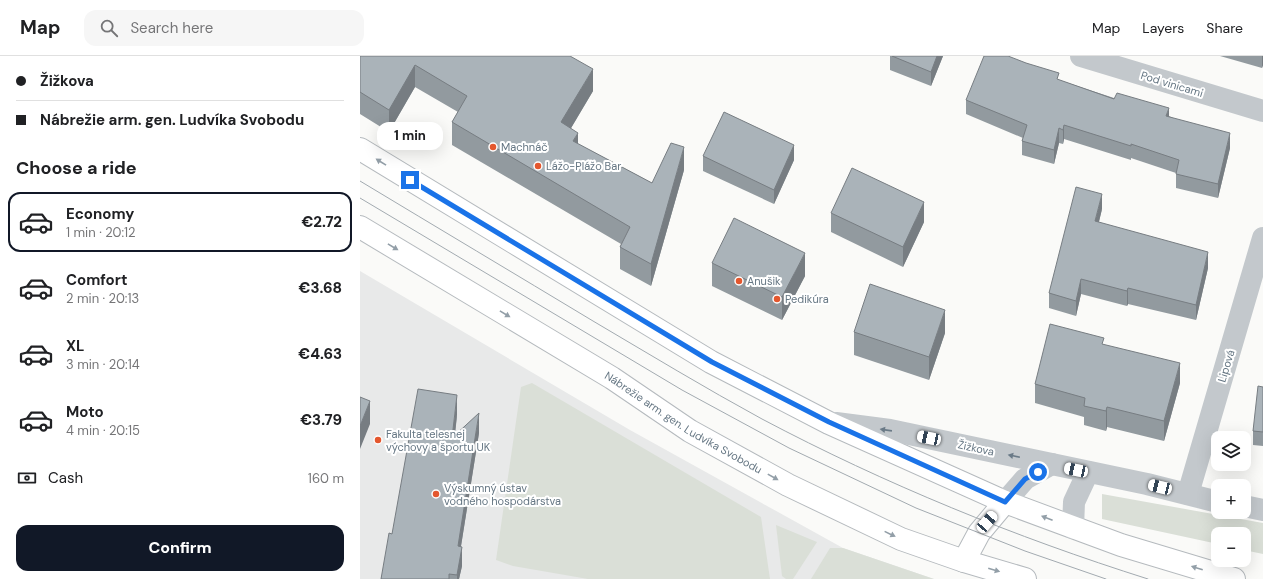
<!DOCTYPE html>
<html lang="en">
<head>
<meta charset="utf-8">
<style>
  :root { --surface:#fff; --page:#f6f6f6; --text:#202124; --muted:#757577; --line:#e0e0e0; --accent:#111827 }
  body { margin:0; font-family:"DM Sans",sans-serif; background:var(--page); color:var(--text); height:100vh; display:flex; flex-direction:column; font-size:15px; white-space:nowrap }
  * { box-sizing:border-box; margin:0 }
  p { font-size:13px; color:var(--muted) }
  .icon { flex:none; width:22px; height:22px; fill:none; stroke:currentColor; stroke-width:2; stroke-linecap:round; stroke-linejoin:round }
  .map { position:relative; flex:1; overflow:hidden }
  .drawer { display:flex; flex-direction:column; background:var(--surface); width:360px }
  .drawer>* { flex:none }
  .hud { display:grid; align-content:center; height:88px; padding:0 16px; background:var(--surface) }
  .buttons { position:absolute; left:851px; top:375px; display:grid; gap:8px }
  .buttons a { display:grid; place-items:center; width:40px; height:40px; border-radius:8px; background:var(--surface); box-shadow:0 4px 16px #0002; font-size:20px }
  .end { position:absolute; width:18px; height:18px; margin:-9px; border:5px solid #1a73e8; background:#fff; box-shadow:0 0 0 2px #fff }
  .from { border-radius:50% }
  .bubble { position:absolute; height:28px; border-radius:12px; background:var(--surface); box-shadow:0 4px 16px #0002; font-size:13px; font-weight:800; line-height:28px; text-align:center }
  .car { position:absolute; width:12px; height:24px; margin:-12px -6px; border-radius:5px; box-shadow:0 0 3px 1px #0007; background:linear-gradient(#fff 24%,#345 0 40%,#fff 0 76%,#345 0 86%,#fff 0) }
  .hud b { display:flex; align-items:center; gap:14px; height:38px; font-size:15px }
  .hud b+b { border-top:1px solid var(--line) }
  .hud i { width:10px; height:10px; background:var(--text) }
  ul { padding:0; list-style:none }
  li { display:flex; align-items:center; gap:12px; height:60px; margin:0 8px 6px; padding:0 8px; border:2px solid transparent; border-radius:12px }
  li div { flex:1 }
  li b { display:block; font-size:15px }
  li em { font-style:normal; font-weight:800 }
  li.active { border-color:var(--accent) }
  li>.icon { width:36px; height:36px; stroke-width:1.5 }
  h2 { padding:0 16px; font-size:18px; line-height:48px }
  .pay { display:flex; align-items:center; gap:10px; height:44px; padding:0 16px; font-size:15px }
  .pay p { margin-inline-start:auto }
  .action { display:flex; gap:8px; margin-top:auto; padding:8px 16px }
  .action a { flex:1; height:46px; border-radius:12px; background:var(--accent); color:#fff; font-size:16px; font-weight:800; line-height:46px; text-align:center }
  header { display:flex; align-items:center; gap:24px; box-sizing:border-box; height:56px; padding:0 20px; background:var(--surface); border-bottom:1px solid var(--line) }
  header strong { font-size:19px }
  nav { display:flex; gap:22px; margin-inline-start:auto; font-size:14px }
  .search { width:280px; height:36px; background:var(--page); display:flex; align-items:center; gap:10px; box-sizing:border-box; padding:0 14px; border-radius:12px; color:var(--muted); font-size:15px }
  main { display:flex; flex:1; min-height:0 }
  .map>svg:first-child { display:block }
</style>
</head>
<body>
<header>
<strong>Map</strong>
<div class="search"><svg class="icon" aria-label="search" viewBox="0 0 24 24"><circle cx="10" cy="10" r="6"/><path d="M15 15l6 6"/></svg>Search here</div>
<nav><a>Map</a><a>Layers</a><a>Share</a></nav>
</header>
<main>
<section class="drawer">
<div class="hud">
<b><i class="from"></i>Žižkova</b>
<b><i></i>Nábrežie arm. gen. Ludvíka Svobodu</b>
</div>
<h2>Choose a ride</h2>
<ul>
<li class="active"><svg class="icon" aria-label="car" viewBox="0 0 24 24"><path d="M5 17H2v-5l4-1 3-4h7l3 4 3 1v5h-3M9 17h6M6 11h13"/><circle cx="7" cy="17" r="2"/><circle cx="17" cy="17" r="2"/></svg><div><b>Economy</b><p>1 min · 20:12</p></div><em>€2.72</em></li>
<li><svg class="icon" aria-label="car" viewBox="0 0 24 24"><path d="M5 17H2v-5l4-1 3-4h7l3 4 3 1v5h-3M9 17h6M6 11h13"/><circle cx="7" cy="17" r="2"/><circle cx="17" cy="17" r="2"/></svg><div><b>Comfort</b><p>2 min · 20:13</p></div><em>€3.68</em></li>
<li><svg class="icon" aria-label="car" viewBox="0 0 24 24"><path d="M5 17H2v-5l4-1 3-4h7l3 4 3 1v5h-3M9 17h6M6 11h13"/><circle cx="7" cy="17" r="2"/><circle cx="17" cy="17" r="2"/></svg><div><b>XL</b><p>3 min · 20:14</p></div><em>€4.63</em></li>
<li><svg class="icon" aria-label="car" viewBox="0 0 24 24"><path d="M5 17H2v-5l4-1 3-4h7l3 4 3 1v5h-3M9 17h6M6 11h13"/><circle cx="7" cy="17" r="2"/><circle cx="17" cy="17" r="2"/></svg><div><b>Moto</b><p>4 min · 20:15</p></div><em>€3.79</em></li>
</ul>
<div class="pay"><svg class="icon" aria-label="cash" viewBox="0 0 24 24"><path d="M3 7h18v10H3z"/><circle cx="12" cy="12" r="2"/></svg>Cash<p>160 m</p></div>
<div class="action"><a>Confirm</a></div>
</section>
<div class="map">
<svg width="903" height="523" viewBox="0 0 903 523">
  <rect width="100%" height="100%" fill="#fafaf8"/>
  <polygon fill="#e8e9e9" points="0,215 270,374 483,492 574,523 0,523"/>
  <g fill="#dadfd7">
    <polygon points="172,327 401,461 410,523 228,523 153,510 136,504 161,331"/>
    <polygon points="742,438 903,467 903,498 884,494 884,478 858,478 858,488 742,463"/>
    <polygon points="416,469 457,486 433,523 426,523 422,520"/>
    <polygon points="470,492 483,492 574,523 451,523"/>
  </g>
  <g fill="none" stroke-linecap="round" stroke-linejoin="round">
    <g stroke="#b5babe" stroke-width="24">
      <g id="major">
        <polyline points="0,93 351,306 469,367 645,446 761,489 874,523"/>
        <path id="s1" d="M0 171 252 322 330 375 428 429 541 483 604 505 665 523"/>
        <polyline points="604,505 619,477 645,446"/>
      </g>
    </g>
    <g stroke="#c3c8cc" stroke-width="22">
      <polyline points="721,0 903,55"/>
      <polyline points="476,367 530,374 787,428 858,446"/>
      <polyline points="828,438 903,182"/>
      <polyline points="645,446 665,423 692,408"/>
      <polyline points="884,450 903,454"/>
      <polyline points="713,472 714,446 728,416"/>
    </g>
    <use href="#major" stroke="#fff" stroke-width="22"/>
    <g stroke="#a2aab0" stroke-width="1">
      <path d="M0 125C78 172 155 218 233 265 289 298 345 332 402 363 525 428 655 481 788 523"/>
      <polyline points="0,142 322,334 429,392 556,452 665,495 746,523"/>
    </g>
  </g>
  <g fill="#929a9f">
    <polygon points="0,0 233,35 211,72 218,88 292,127 324,114 291,230 260,213 260,191 261,188 92,89 92,66 98,56 55,31 29,76 0,58"/>
    <polygon points="530,0 583,0 571,30 530,14"/>
    <polygon points="860,0 903,0 903,9 902,12"/>
    <polygon points="699,24 809,60 870,92 858,142 816,132 816,117 771,102 771,104 704,83 703,88 699,87 694,108 662,99 662,85 663,82 606,58 606,44"/>
    <polygon points="343,100 434,104 414,148 343,115"/>
    <polygon points="742,153 739,166 848,212 836,264 768,248 767,250 721,238 716,260 689,252 689,237"/>
    <polygon points="471,157 564,166 543,211 471,176"/>
    <polygon points="352,207 445,220 422,264 352,230"/>
    <polygon points="494,276 585,277 569,324 494,299"/>
    <polygon points="744,289 820,327 804,385 747,371 746,375 724,369 724,361 675,347 675,328"/>
    <polygon points="903,331 903,390 893,389 893,375"/>
    <polygon points="97,359 95,380 119,377 101,490 102,510 99,523 21,523 32,478"/>
  </g>
  <g fill="#777d82">
    <polygon points="577,0 583,0 571,30 571,16"/>
    <polygon points="902,0 903,0 903,9 902,12"/>
    <polygon points="55,9 55,31 29,76 29,54"/>
    <polygon points="233,13 233,35 201,89 201,66"/>
    <polygon points="809,52 809,66 806,60"/>
    <polygon points="704,69 704,83 703,88 703,74"/>
    <polygon points="699,72 699,87 694,108 694,94"/>
    <polygon points="218,77 218,99 213,85"/>
    <polygon points="870,77 870,92 858,142 858,128"/>
    <polygon points="434,89 434,104 414,148 414,134"/>
    <polygon points="324,91 324,114 291,230 291,208"/>
    <polygon points="742,138 742,153 735,181 735,165"/>
    <polygon points="564,146 564,166 543,211 543,191"/>
    <polygon points="848,196 848,212 836,264 836,249"/>
    <polygon points="445,197 445,220 422,264 422,241"/>
    <polygon points="721,223 721,238 716,260 716,245"/>
    <polygon points="768,232 768,248 767,250 767,235"/>
    <polygon points="585,254 585,277 569,324 569,301"/>
    <polygon points="820,307 820,327 804,385 804,365"/>
    <polygon points="97,339 97,359 92,402 92,382"/>
    <polygon points="10,345 10,368 0,393 0,370"/>
    <polygon points="747,351 747,371 746,375 746,355"/>
    <polygon points="119,357 119,377 98,509 98,490"/>
    <polygon points="102,491 102,510 99,523 97,523 97,519"/>
  </g>
  <g fill="#aab3b9" stroke="#777d82">
    <polygon points="0,0 210,0 233,13 201,66 218,77 213,85 292,127 311,87 324,91 291,208 260,191 270,171 92,66 107,40 55,9 29,54 0,36"/>
    <polygon points="532,0 577,0 571,16"/>
    <polygon points="624,0 648,0 666,7 699,17 697,23 754,43 757,37 809,52 806,60 870,77 858,128 816,118 819,104 771,88 771,90 704,69 703,74 699,72 694,94 662,85 667,69 606,44"/>
    <polygon points="364,56 434,89 414,134 343,100"/>
    <polygon points="492,112 564,146 543,191 471,157"/>
    <polygon points="716,131 742,138 735,165 848,196 836,249 768,232 767,235 721,223 716,245 689,237"/>
    <polygon points="374,162 445,197 422,241 352,207"/>
    <polygon points="510,228 585,254 569,301 494,276"/>
    <polygon points="690,268 744,282 742,288 820,307 804,365 747,351 746,355 724,350 725,342 675,328"/>
    <polygon points="898,330 903,331 903,376 893,375"/>
    <polygon points="58,333 97,339 92,382 119,357 98,490 102,491 97,519 89,518 89,523 21,523 29,477 32,478"/>
    <polygon points="0,341 10,345 0,370"/>
  </g>
  <defs><path id="oneway-solid" d="M-6-.8H1V-3.2L6.5 0L1 3.2V.8H-6Z"/></defs>
  <g fill="#939fa8">
    <use href="#oneway-solid" transform="translate(21 106) rotate(-148)"/>
    <use href="#oneway-solid" transform="translate(33 191) rotate(31)"/>
    <use href="#oneway-solid" transform="translate(145 258) rotate(31)"/>
    <use href="#oneway-solid" transform="translate(413 421) rotate(29)"/>
    <use href="#oneway-solid" transform="translate(687 462) rotate(-159)"/>
    <use href="#oneway-solid" transform="translate(530 478) rotate(26)"/>
    <use href="#oneway-solid" transform="translate(837 512) rotate(-163)"/>
    <use href="#oneway-solid" transform="translate(634 514) rotate(16)"/>
  </g>
  <g fill="#6a7a87">
    <use href="#oneway-solid" transform="translate(526 374) rotate(-172)"/>
    <use href="#oneway-solid" transform="translate(654 400) rotate(-168)"/>
  </g>
  <g fill="none" stroke-linecap="round" stroke-linejoin="round">
    <polyline stroke="#1a73e8" stroke-width="5" points="50,124 352,306 469,366 645,446 665,423 678,416"/>
  </g>
  <g fill="#e4572e" stroke="#fff" stroke-width="1.5">
    <circle cx="133" cy="91" r="4"/>
    <circle cx="178" cy="110" r="4"/>
    <circle cx="379" cy="225" r="4"/>
    <circle cx="417" cy="243" r="4"/>
    <circle cx="18" cy="384" r="4"/>
    <circle cx="76" cy="438" r="4"/>
  </g>
  <g text-anchor="middle" stroke-width="4" stroke-linejoin="round" paint-order="stroke">
    <g font-size="11" fill="#657683" stroke="#fff">
      <text transform="translate(812 28) rotate(17)" y="4">Pod vinicami</text>
      <text transform="translate(866 310) rotate(-73)" y="4">Lipová</text>
      <text dy="4" stroke="none"><textPath href="#s1" startOffset="378">Nábrežie arm. gen. Ludvíka Svobodu</textPath></text>
      <text transform="translate(616 392) rotate(12)" y="4">Žižkova</text>
    </g>
    <g font-size="11" fill="#657683" stroke="#fff" text-anchor="start">
      <text x="141" y="95">Machnáč</text>
      <text x="186" y="114">Lážo-Plážo Bar</text>
      <text x="387" y="229">Anušik</text>
      <text x="425" y="247">Pedikúra</text>
      <text x="26" y="382">Fakulta telesnej<tspan x="26" dy="13">výchovy a športu UK</tspan></text>
      <text x="84" y="436">Výskumný ústav<tspan x="84" dy="13">vodného hospodárstva</tspan></text>
    </g>
  </g>
</svg>
<div class="buttons">
<a><svg class="icon" aria-label="layers" viewBox="0 0 24 24"><path d="M12 4l9 5-9 5-9-5zM3 14l9 5 9-5"/></svg></a>
<a>+</a>
<a>−</a>
</div>
<i class="end from" style="left:678px;top:416px"></i>
<i class="end" style="left:50px;top:124px"></i>
<div class="bubble" style="left:17px;top:66px;width:66px">1 min</div>
<i class="car" style="left:569px;top:382px;rotate:282deg"></i>
<i class="car" style="left:716px;top:414px;rotate:282deg"></i>
<i class="car" style="left:800px;top:431px;rotate:284deg"></i>
<i class="car" style="left:627px;top:466px;rotate:41deg"></i>
</div>
</main>
</body>
</html>
